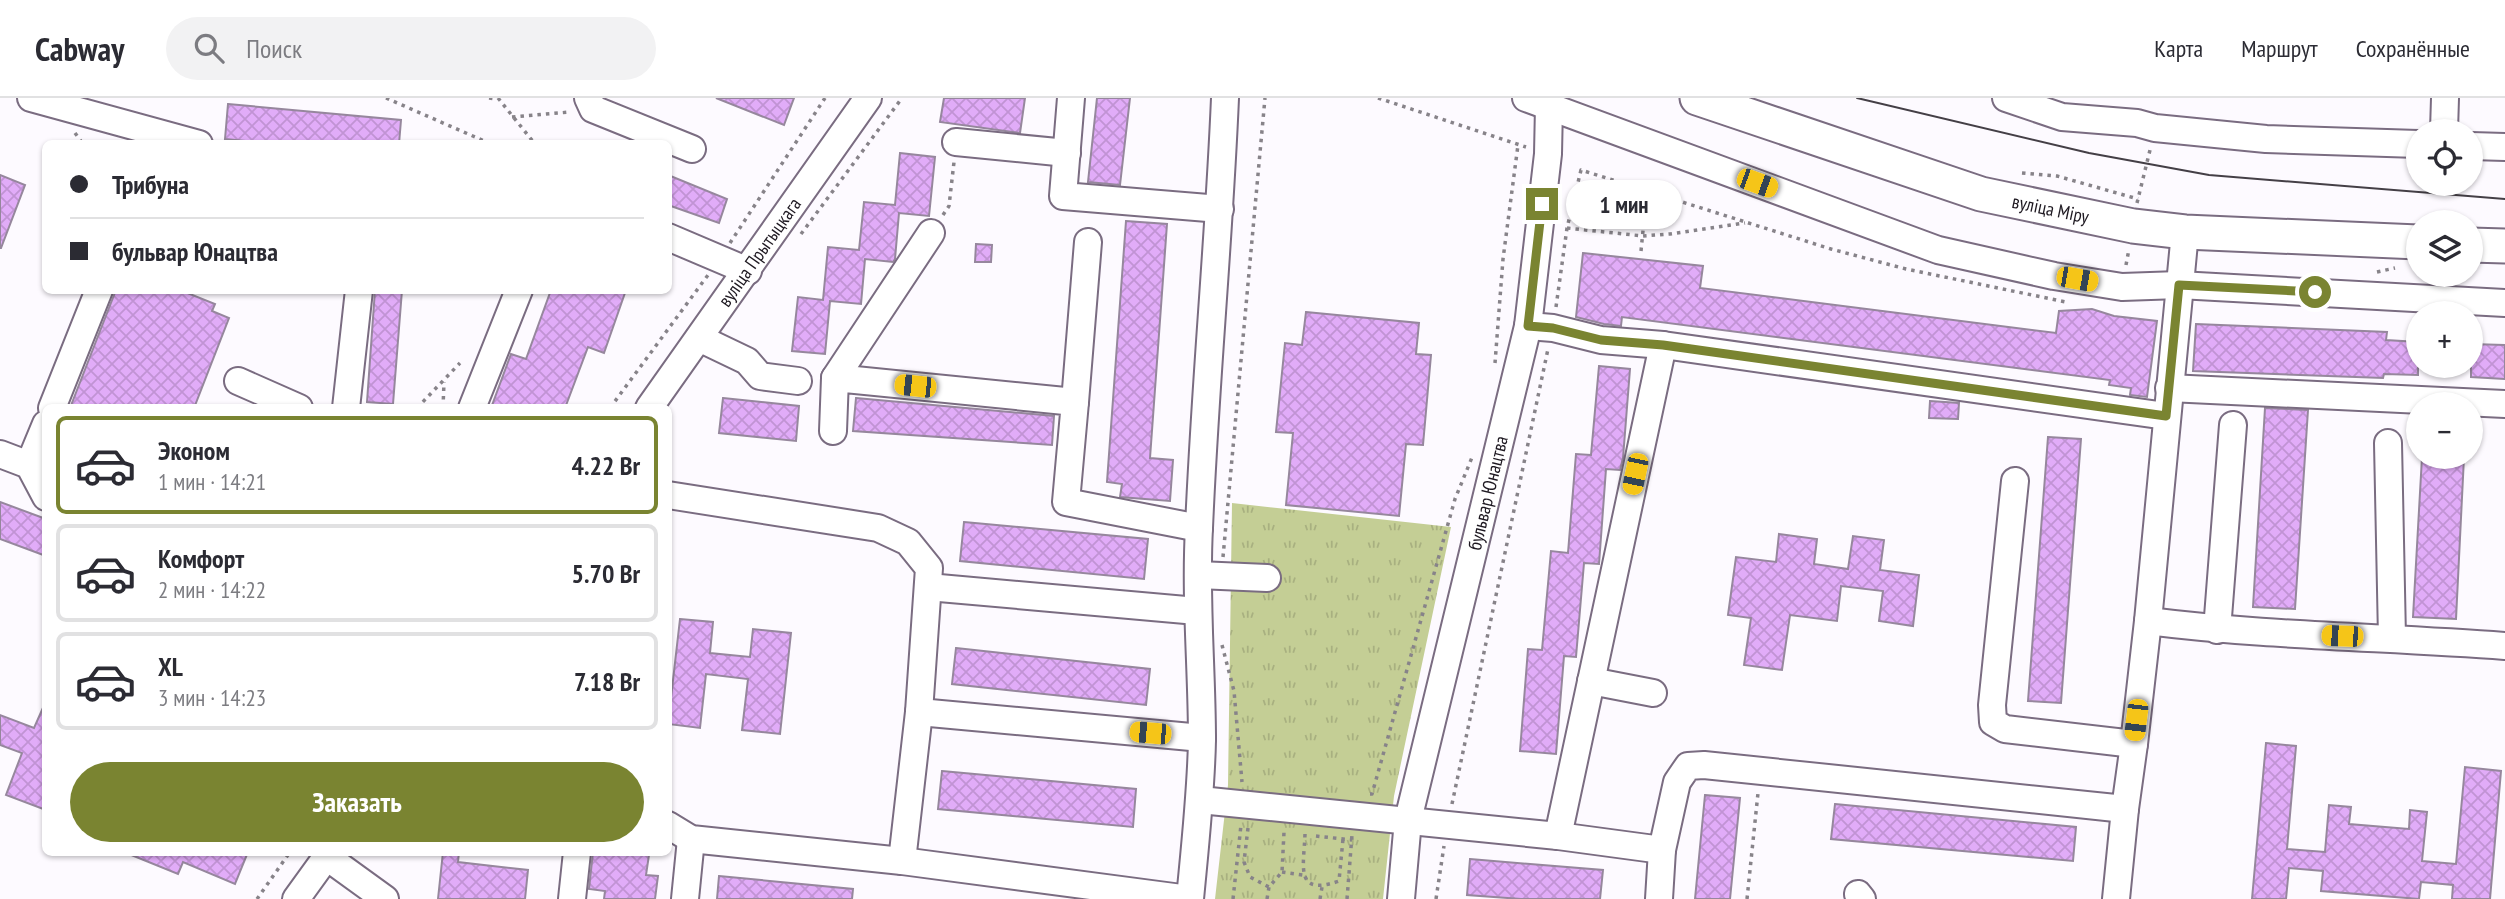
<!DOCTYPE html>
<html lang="ru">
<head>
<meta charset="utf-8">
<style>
  :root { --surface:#fff; --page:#f2f2f3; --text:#2b2b33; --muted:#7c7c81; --line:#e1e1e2; --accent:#7a8431 }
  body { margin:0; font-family:"PT Sans Narrow",sans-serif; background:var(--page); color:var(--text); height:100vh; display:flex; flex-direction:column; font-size:26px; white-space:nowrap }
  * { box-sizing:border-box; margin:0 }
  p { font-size:23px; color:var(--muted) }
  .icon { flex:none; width:38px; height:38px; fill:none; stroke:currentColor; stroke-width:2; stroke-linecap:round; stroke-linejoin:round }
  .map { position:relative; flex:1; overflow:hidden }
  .drawer { position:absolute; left:42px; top:306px; width:630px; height:452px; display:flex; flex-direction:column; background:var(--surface); border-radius:10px; box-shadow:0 2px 5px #0004 }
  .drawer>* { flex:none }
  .hud { position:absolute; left:42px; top:42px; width:630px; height:154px; border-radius:10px; box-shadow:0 2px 5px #0004; display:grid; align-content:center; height:154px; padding:0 28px; background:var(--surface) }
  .tools { position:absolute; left:2406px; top:21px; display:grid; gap:14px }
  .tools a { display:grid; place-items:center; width:77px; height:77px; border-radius:50%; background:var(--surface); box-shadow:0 2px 5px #0004; font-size:35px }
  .end { position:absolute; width:32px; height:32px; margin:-16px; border:9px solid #7a8431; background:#fff; box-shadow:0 0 0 4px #fff }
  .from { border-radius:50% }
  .bubble { position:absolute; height:49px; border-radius:24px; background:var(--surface); box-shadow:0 2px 5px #0004; font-size:23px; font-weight:700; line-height:49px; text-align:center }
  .car { position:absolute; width:21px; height:42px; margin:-21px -10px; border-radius:9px; box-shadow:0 0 5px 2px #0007; background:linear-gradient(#f5c518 24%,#345 0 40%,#f5c518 0 76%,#345 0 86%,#f5c518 0) }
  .hud b { display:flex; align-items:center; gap:24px; height:66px; font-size:26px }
  .hud b+b { border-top:2px solid var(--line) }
  .hud i { width:18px; height:18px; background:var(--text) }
  ul { padding:12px 0 0; list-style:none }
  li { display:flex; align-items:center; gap:21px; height:98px; margin:0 14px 10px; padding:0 14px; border:4px solid var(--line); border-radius:10px }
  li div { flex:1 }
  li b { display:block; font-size:26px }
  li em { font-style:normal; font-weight:700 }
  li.active { border-color:var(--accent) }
  li>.icon { width:63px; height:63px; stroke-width:1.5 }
  .button { display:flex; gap:14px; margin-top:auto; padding:14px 28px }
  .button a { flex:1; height:80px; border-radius:42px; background:var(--accent); color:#fff; font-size:28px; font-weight:700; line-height:80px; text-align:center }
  header { display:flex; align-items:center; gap:42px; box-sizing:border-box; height:98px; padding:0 35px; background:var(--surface); border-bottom:2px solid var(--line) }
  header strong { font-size:33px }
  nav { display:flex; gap:38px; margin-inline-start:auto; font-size:24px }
  .search { width:490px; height:63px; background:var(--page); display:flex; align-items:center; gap:18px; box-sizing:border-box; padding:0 24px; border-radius:38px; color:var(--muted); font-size:26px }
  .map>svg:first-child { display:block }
</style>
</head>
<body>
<header>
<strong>Cabway</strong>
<div class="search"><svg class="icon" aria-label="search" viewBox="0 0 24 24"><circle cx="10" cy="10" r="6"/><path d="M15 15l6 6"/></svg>Поиск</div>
<nav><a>Карта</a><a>Маршрут</a><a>Сохранённые</a></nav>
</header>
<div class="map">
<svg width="2505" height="801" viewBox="0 0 2505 801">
  <defs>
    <pattern id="park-tufts" width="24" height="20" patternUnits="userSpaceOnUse" patternTransform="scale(1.75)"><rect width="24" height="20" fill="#c4ce95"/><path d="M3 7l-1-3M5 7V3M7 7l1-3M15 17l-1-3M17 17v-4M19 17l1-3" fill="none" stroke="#a8b080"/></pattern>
    <pattern id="building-cross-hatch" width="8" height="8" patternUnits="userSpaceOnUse" patternTransform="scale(1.75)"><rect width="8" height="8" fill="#e1acf8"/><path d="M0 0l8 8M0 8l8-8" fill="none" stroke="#c193d4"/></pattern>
  </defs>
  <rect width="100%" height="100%" fill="#fdfaff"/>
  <polygon fill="url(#park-tufts)" points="1232,405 1451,429 1394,698 1383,801 1215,801 1228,687"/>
  <g fill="url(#building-cross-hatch)" stroke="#96879d" stroke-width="2">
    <polygon points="716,0 794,0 784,27"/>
    <polygon points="944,0 1025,0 1020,35 940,24"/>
    <polygon points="1097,0 1130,0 1120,87 1088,84"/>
    <polygon points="228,6 401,22 399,46 276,46 225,41"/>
    <polygon points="900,55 935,59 929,118 899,115 895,161 893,164 865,161 861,206 830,203 825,256 792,253 798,199 823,202 828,149 859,152 864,104 895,107"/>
    <polygon points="0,77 25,87 1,150 0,150"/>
    <polygon points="668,77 727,101 719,125 668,107"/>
    <polygon points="1126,123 1167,126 1150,360 1173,362 1170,403 1120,399 1122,386 1107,384"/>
    <polygon points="976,146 992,147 991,164 975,164"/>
    <polygon points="1583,155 1703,168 1700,190 2056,235 2059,213 2092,211 2114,218 2157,223 2147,299 2130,297 2131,290 2109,287 2110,282 1622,219 1621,228 1604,226 1576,219"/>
    <polygon points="116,192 180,192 215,206 212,213 229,220 194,310 70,310"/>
    <polygon points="375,192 402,192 393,306 367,304"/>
    <polygon points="551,192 626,192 604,255 588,249 565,310 491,310 511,256 526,261"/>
    <polygon points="1306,214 1419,225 1416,256 1431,257 1423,347 1406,346 1399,418 1286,407 1293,335 1276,334 1285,245 1302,247"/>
    <polygon points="2196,226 2387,234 2386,242 2418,244 2418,277 2384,276 2383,280 2193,273"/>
    <polygon points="2471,246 2505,247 2505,281 2471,279"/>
    <polygon points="1599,268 1630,271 1623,360 1620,372 1606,371 1599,466 1584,465 1576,559 1564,558 1556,656 1520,653 1528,551 1542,552 1551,453 1568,455 1576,356 1591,357"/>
    <polygon points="723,300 799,308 796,343 719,335"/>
    <polygon points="856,300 1054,318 1052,347 853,333"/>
    <polygon points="1930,303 1959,305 1958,321 1929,320"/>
    <polygon points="2265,310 2308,312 2295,511 2253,509"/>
    <polygon points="2048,339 2081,341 2061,605 2028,603"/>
    <polygon points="2422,359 2464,359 2456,521 2413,519"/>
    <polygon points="0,404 46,421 46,458 0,441"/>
    <polygon points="964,424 1148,441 1144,481 960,463"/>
    <polygon points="1779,436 1817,441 1814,466 1848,471 1853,438 1884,442 1880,472 1919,477 1913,528 1879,523 1883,493 1841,488 1837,523 1790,517 1782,572 1744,567 1751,520 1728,517 1736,459 1776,464"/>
    <polygon points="680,521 713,524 710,555 750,559 753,531 791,535 780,636 742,632 748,581 706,576 700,630 668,626"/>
    <polygon points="956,550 1150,571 1146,607 952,586"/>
    <polygon points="46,603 46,712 6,697 22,655 0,647 0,617 34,630"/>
    <polygon points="2266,645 2296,648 2287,751 2325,754 2329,707 2351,709 2349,726 2409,731 2410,712 2427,714 2422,763 2456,766 2465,669 2501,673 2490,801 2452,801 2453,787 2421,784 2419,801 2321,793 2323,773 2289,770 2286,801 2252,801"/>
    <polygon points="942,673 1136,691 1133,729 938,711"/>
    <polygon points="1705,697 1740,700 1730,801 1695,801"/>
    <polygon points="1835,706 2076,729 2073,763 1831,741"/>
    <polygon points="124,754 248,754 235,786 183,764 178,776"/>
    <polygon points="443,754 459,754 458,764 528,772 525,801 438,801"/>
    <polygon points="593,754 649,757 646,777 658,778 655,801 604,801 605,793 589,791"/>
    <polygon points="1470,761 1603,772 1600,801 1521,801 1467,797"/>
    <polygon points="719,778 853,791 852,801 717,801"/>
  </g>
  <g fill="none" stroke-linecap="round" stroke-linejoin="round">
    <g stroke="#7a6c81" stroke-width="30">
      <g id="minor">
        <polyline points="31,0 199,46"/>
        <polyline points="588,0 593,11 692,51"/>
        <polyline points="1071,0 1063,98 1220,111"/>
        <polyline points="1526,0 1938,152 2054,178 2122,189 2179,187 2505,205"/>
        <polyline points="2006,0 2062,19 2137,25 2155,30 2266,41 2418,46"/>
        <polyline points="2444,33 2445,0"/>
        <polyline points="956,44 1067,55"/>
        <polyline points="2471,48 2505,49"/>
        <polyline points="668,139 748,173"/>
        <polyline points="1528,228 1553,230 1601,242 1663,247 2166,318"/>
        <polyline points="699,240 747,263 760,278 798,283"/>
        <polyline points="835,280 931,135"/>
        <polyline points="238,283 299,310"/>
        <polyline points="2169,290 2505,306"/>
        <polyline points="1075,304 1088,144"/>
        <polyline points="52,310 99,192"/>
        <polyline points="346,310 359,192"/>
        <polyline points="472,310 519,192"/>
        <path id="s1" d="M649 310 868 0"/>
        <polyline points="833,333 835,280 1075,304 1066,404 1199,430"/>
        <polyline points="2388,345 2392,540"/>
        <polyline points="0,356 29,367 46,399"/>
        <polyline points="29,367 46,326"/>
        <polyline points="2015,383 1992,607 1993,624 2005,631 2134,646 2148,523 2185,134"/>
        <polyline points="668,397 878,430 908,444 929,470 919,614 902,763"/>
        <polyline points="1198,477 1267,480"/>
        <polyline points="928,489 1197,513"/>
        <path d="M2148 523C2266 538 2386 539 2505 548"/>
        <polyline points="2217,532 2233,327"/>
        <polyline points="1591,583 1653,595"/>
        <polyline points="919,614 1202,640"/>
        <polyline points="1200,702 1558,738 1663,247"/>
        <polyline points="668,727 691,741 902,763 1189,801"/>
        <polyline points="1558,738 1662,752 1677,684 1688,668 1704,667 2125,711 2134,646"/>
        <polyline points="327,759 385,801"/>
        <polyline points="1858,796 1862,801"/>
        <polyline points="296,801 330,754"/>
        <polyline points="572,801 577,754"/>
        <polyline points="685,801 691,741"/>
        <path d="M1190 801C1195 748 1201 695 1202 642 1202 571 1195 501 1199 430 1205 286 1219 143 1225 0"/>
        <path id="s2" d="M1401 801 1408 722 1528 228 1548 56 1549 8"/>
        <polyline points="1659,801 1662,752"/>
        <polyline points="2116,801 2125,711"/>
      </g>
    </g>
    <g stroke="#7a6c81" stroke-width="37">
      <g id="major">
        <path id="s3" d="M1697 0 1981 96 2133 128 2185 134 2418 144"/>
        <polyline points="2471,147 2505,148"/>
      </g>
    </g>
    <g stroke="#878389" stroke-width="3.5" stroke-dasharray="3.5 5" stroke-linecap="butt">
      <polyline points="386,0 491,46"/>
      <polyline points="489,0 497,1"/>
      <polyline points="498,0 535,46"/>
      <polyline points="1378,0 1526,49"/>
      <polyline points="512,19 570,14"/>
      <polyline points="75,35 83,46"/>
      <polyline points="2022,75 2057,78 2138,101"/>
      <polyline points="2137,105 2150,52"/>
      <polyline points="943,117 949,108 954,64"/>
      <polyline points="1567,130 1643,138 1670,136 1745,125"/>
      <polyline points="801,136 902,0"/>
      <polyline points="730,145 825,0"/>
      <polyline points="1641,153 1647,92"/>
      <polyline points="2126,167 2129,151"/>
      <polyline points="2377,174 2395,170"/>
      <polyline points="1556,209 1567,130 1581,72 1831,151 1906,171 2066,204"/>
      <polyline points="1495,265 1503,161 1518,47"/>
      <polyline points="417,310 460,265"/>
      <polyline points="443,310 444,284"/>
      <polyline points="610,310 708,177"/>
      <polyline points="1223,459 1265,0"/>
      <polyline points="1222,547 1234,593 1242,684"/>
      <polyline points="1370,696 1372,696 1455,401 1473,357"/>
      <polyline points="1452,706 1548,251"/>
      <polyline points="1248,730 1244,764 1250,779 1269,789 1282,774 1284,734"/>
      <path d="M1305 736C1304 768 1294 799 1339 783L1343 741"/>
      <polyline points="1316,738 1352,742"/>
      <polyline points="1282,774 1303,777"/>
      <polyline points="257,801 290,754"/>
      <polyline points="1233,801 1241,727"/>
      <polyline points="1267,801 1269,789"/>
      <polyline points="1320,801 1322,789"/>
      <polyline points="1347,801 1352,737"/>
      <polyline points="1436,801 1444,748"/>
      <polyline points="1747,801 1758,695"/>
    </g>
    <use href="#minor" stroke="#fff" stroke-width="26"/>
    <use href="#major" stroke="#fff" stroke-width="33"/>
    <polyline stroke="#443f46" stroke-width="2" points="1857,0 2089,55 2209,77 2505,101"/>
  </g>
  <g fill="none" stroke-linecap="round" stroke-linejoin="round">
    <polyline stroke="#7a8431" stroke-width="9" points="1542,106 1528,228 1553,230 1601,242 1663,247 2166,318 2179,187 2315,194"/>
  </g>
  <g text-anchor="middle" stroke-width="6" stroke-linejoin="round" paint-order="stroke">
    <g font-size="19" fill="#1e1921" stroke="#fff">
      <text dy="7" stroke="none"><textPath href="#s3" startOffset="371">вуліца Міру</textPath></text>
      <text dy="7" stroke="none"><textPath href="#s1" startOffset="191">вуліца Прытыцкага</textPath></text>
      <text dy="7" stroke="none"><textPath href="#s2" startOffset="416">бульвар Юнацтва</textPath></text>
    </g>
  </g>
</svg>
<div class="tools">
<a><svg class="icon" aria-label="locate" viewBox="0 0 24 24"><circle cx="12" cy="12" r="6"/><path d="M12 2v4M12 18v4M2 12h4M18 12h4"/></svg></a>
<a><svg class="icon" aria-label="layers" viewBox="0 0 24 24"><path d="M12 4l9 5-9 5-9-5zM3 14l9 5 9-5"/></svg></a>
<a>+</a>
<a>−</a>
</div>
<i class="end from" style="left:2315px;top:194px"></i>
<i class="end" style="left:1542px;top:106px"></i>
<div class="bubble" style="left:1566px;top:82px;width:116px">1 мин</div>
<i class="car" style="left:1757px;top:85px;rotate:110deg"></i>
<i class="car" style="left:2077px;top:181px;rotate:100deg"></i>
<i class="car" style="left:915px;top:288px;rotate:276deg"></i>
<i class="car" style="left:1635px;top:376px;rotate:192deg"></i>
<i class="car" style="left:2342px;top:538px;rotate:272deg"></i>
<i class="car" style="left:2136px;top:622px;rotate:187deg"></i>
<i class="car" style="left:1150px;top:635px;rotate:275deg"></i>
<div class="hud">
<b><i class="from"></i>Трибуна</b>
<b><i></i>бульвар Юнацтва</b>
</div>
<section class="drawer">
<ul>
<li class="active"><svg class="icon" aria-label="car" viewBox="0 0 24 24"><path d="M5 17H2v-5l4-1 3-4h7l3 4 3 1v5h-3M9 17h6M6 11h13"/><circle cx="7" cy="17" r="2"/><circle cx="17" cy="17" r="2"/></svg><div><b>Эконом</b><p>1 мин · 14:21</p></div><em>4.22 Br</em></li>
<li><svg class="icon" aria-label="car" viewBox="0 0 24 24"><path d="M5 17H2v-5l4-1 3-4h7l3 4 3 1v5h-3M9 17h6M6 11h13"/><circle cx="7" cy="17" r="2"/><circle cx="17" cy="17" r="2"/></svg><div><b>Комфорт</b><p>2 мин · 14:22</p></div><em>5.70 Br</em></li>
<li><svg class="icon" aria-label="car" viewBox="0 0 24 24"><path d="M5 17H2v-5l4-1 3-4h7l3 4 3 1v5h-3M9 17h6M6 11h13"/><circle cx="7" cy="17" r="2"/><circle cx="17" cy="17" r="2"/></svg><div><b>XL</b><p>3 мин · 14:23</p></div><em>7.18 Br</em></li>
</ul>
<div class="button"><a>Заказать</a></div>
</section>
</div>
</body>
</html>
